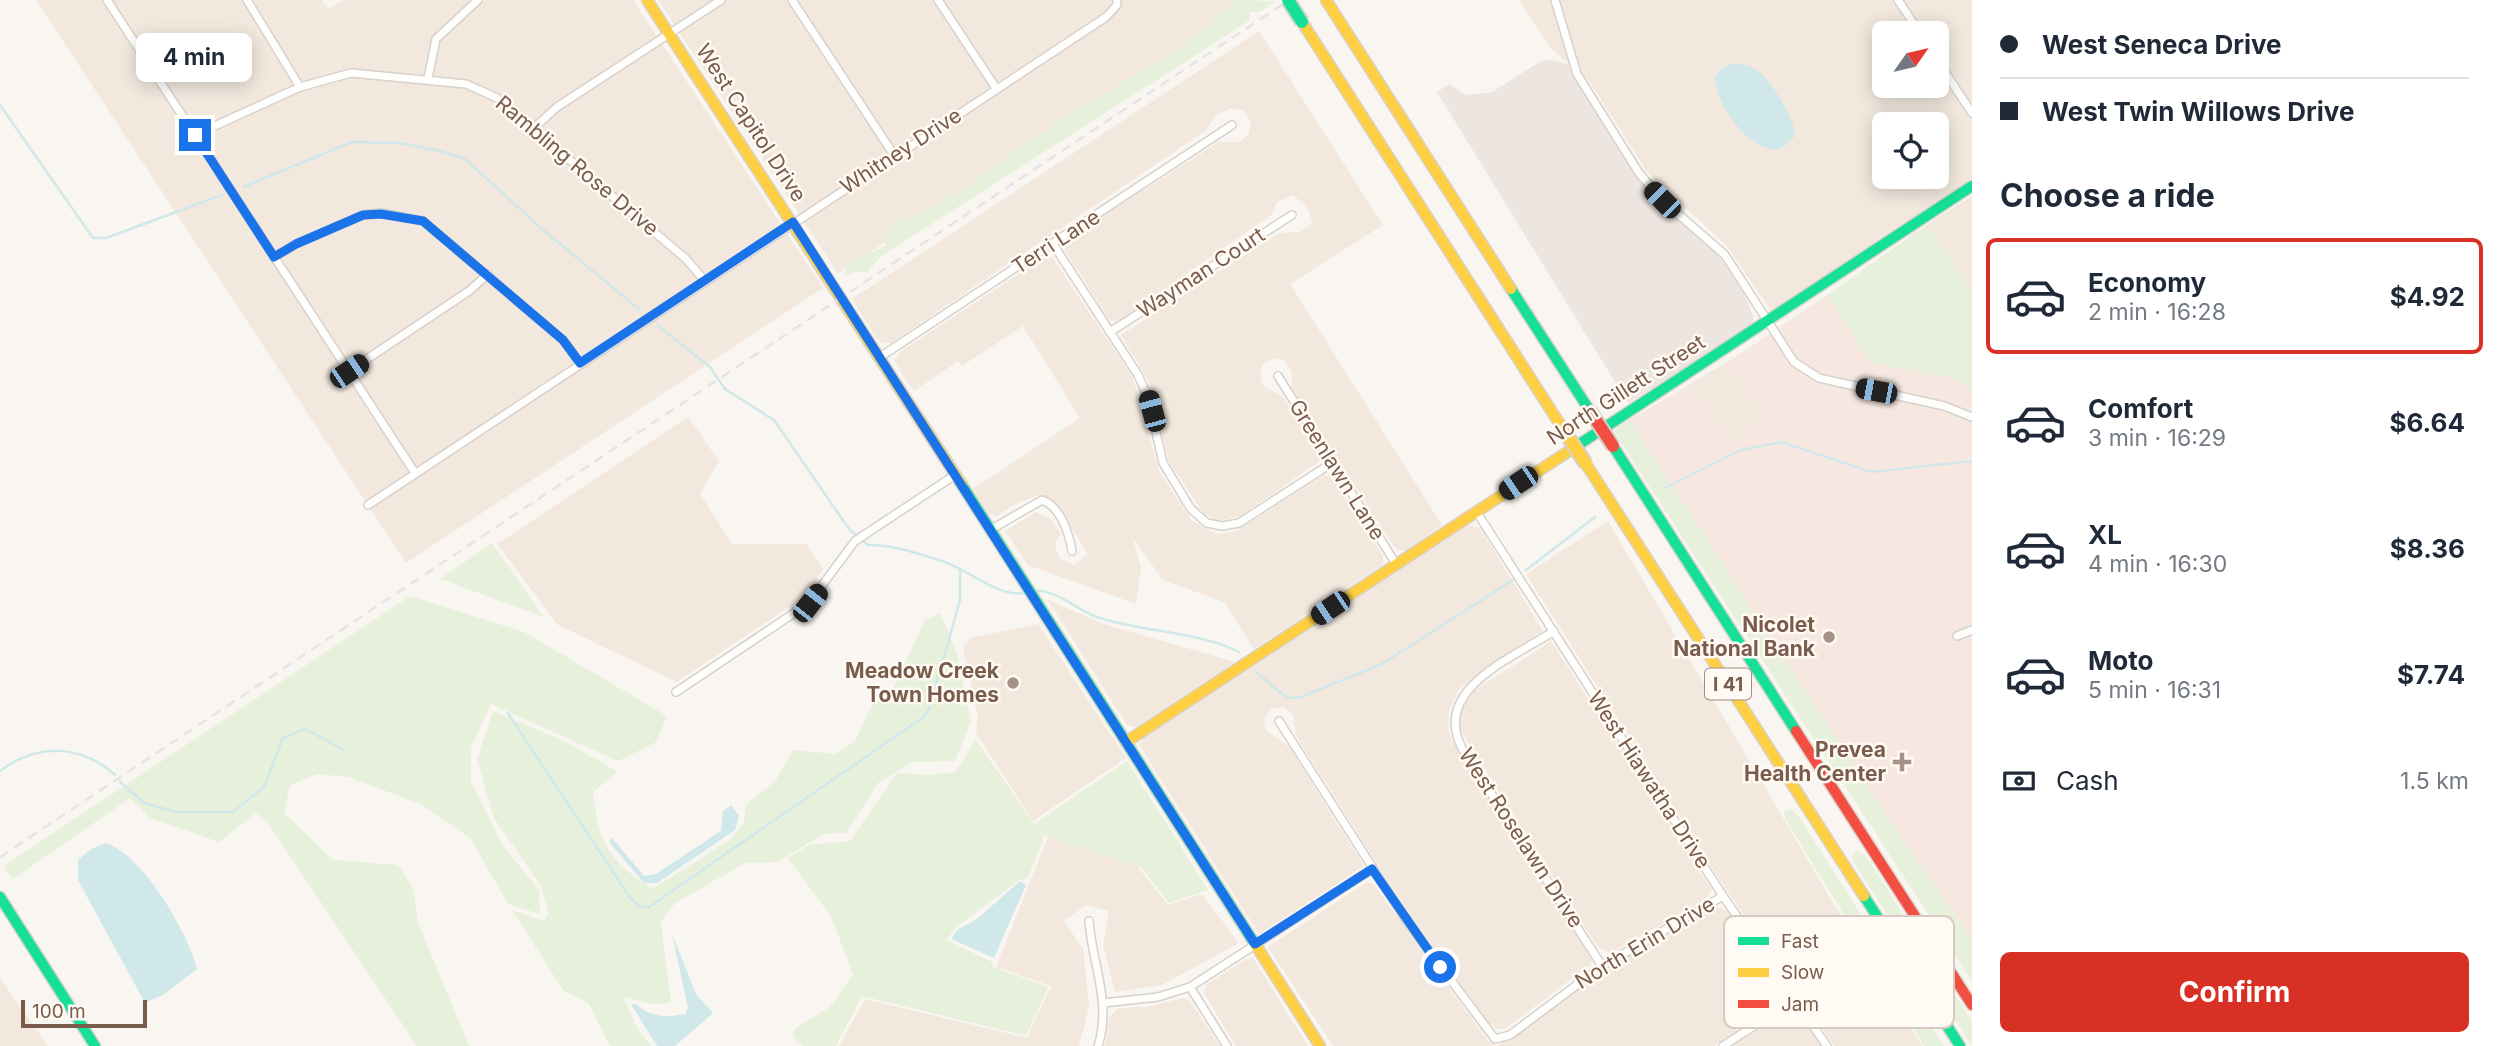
<!DOCTYPE html>
<html lang="en">
<head>
<meta charset="utf-8">
<style>
  :root { --surface:#fff; --page:#f6f6f7; --text:#1f2937; --muted:#747a83; --line:#e0e1e3; --accent:#d93025 }
  body { margin:0; font-family:Inter,sans-serif; background:var(--page); color:var(--text); height:100vh; display:flex; flex-direction:column; font-size:26px; white-space:nowrap }
  * { box-sizing:border-box; margin:0 }
  p { font-size:23px; color:var(--muted) }
  .icon { flex:none; width:38px; height:38px; fill:none; stroke:currentColor; stroke-width:2; stroke-linecap:round; stroke-linejoin:round }
  .map { position:relative; flex:1; overflow:hidden }
  .drawer { display:flex; flex-direction:column; background:var(--surface); width:525px }
  .drawer>* { flex:none }
  .banner { display:grid; align-content:center; height:154px; padding:0 28px; background:var(--surface) }
  .needle { width:46px; rotate:56deg }
  .tools { position:absolute; left:1872px; top:21px; display:grid; gap:14px }
  .tools a { display:grid; place-items:center; width:77px; height:77px; border-radius:10px; background:var(--surface); box-shadow:0 4px 18px #0003; font-size:35px }
  .scale { position:absolute; left:21px; bottom:18px; width:126px; box-sizing:border-box; padding-left:7px; border:4px solid #7a5c4d; border-top:0; font-size:19px; line-height:24px; white-space:nowrap; color:#7a5c4d; -webkit-text-stroke:5px #fffaf3; paint-order:stroke }
  .end { position:absolute; width:32px; height:32px; margin:-16px; border:9px solid #1a73e8; background:#fff; box-shadow:0 0 0 4px #fff }
  .from { border-radius:50% }
  .bubble { position:absolute; height:49px; border-radius:10px; background:var(--surface); box-shadow:0 4px 18px #0003; font-size:23px; font-weight:700; line-height:49px; text-align:center }
  .car { position:absolute; width:21px; height:42px; margin:-21px -10px; border-radius:9px; box-shadow:0 0 5px 2px #0007; background:linear-gradient(#222 24%,#8ab4d8 0 40%,#222 0 76%,#8ab4d8 0 86%,#222 0) }
  .banner b { display:flex; align-items:center; gap:24px; height:66px; font-size:26px }
  .banner b+b { border-top:2px solid var(--line) }
  .banner i { width:18px; height:18px; background:var(--text) }
  ul { padding:0; list-style:none }
  li { display:flex; align-items:center; gap:21px; height:116px; margin:0 14px 10px; padding:0 14px; border:4px solid transparent; border-radius:10px }
  li div { flex:1 }
  li b { display:block; font-size:26px }
  li em { font-style:normal; font-weight:700 }
  li.current { border-color:var(--accent) }
  li>.icon { width:63px; height:63px; stroke-width:1.5 }
  h2 { padding:0 28px; font-size:32px; line-height:84px }
  .pay { display:flex; align-items:center; gap:18px; height:77px; padding:0 28px; font-size:26px }
  .pay p { margin-inline-start:auto }
  .cta { display:flex; gap:14px; margin-top:auto; padding:14px 28px }
  .cta a { flex:1; height:80px; border-radius:10px; background:var(--accent); color:#fff; font-size:28px; font-weight:700; line-height:80px; text-align:center }
  main { display:flex; flex:1; min-height:0 }
  .map>svg:first-child { display:block }
</style>
</head>
<body>
<main>
<div class="map">
<svg width="1972" height="1046" viewBox="0 0 1972 1046">
  <rect width="100%" height="100%" fill="#f9f5f0"/>
  <g fill="#f2e8de" fill-rule="evenodd">
    <polygon points="36,0 322,0 329,9 343,0 633,0 823,288 406,563"/>
    <polygon points="658,0 1240,0 1244,7 838,273"/>
    <path d="M1519 0H1972V178L1772 312 1726 245 1647 172 1588 79 1550 48ZM1885 33H1937V86H1885ZM1885 124H1937V177H1885Z"/>
    <polygon points="1259,31 1383,225 1290,284 1442,525 1407,550 1398,550 1392,544 1291,387 1292,373 1284,360 1273,358 1263,364 1260,375 1263,386 1283,397 1318,452 1320,461 1240,516 1218,521 1203,513 1169,462 1149,382 1121,335 1279,233 1300,232 1313,223 1307,207 1293,195 1277,202 1271,215 1117,322 1109,320 1065,250 1070,237 1219,142 1239,142 1249,134 1251,122 1244,111 1231,108 1218,114 1205,131 891,343 883,343 877,339 852,299"/>
    <polygon points="1972,196 1972,293 1927,225"/>
    <polygon points="1045,257 1052,257 1133,378 1159,471 1192,521 1217,534 1237,531 1324,475 1332,476 1383,556 1383,564 1254,649 1224,602 1163,580 1132,537 1141,568 1136,604 1028,565 1005,531 1036,512 1050,518 1061,534 1055,544 1059,558 1074,565 1088,554 1055,502 1041,494 1016,504 997,516 989,514 973,489 1080,418 1023,326 962,366 958,361 914,391 894,361 901,351"/>
    <polygon points="1729,361 1766,419 1730,442 1690,384"/>
    <polygon points="688,417 719,461 700,494 732,544 806,544 823,568 811,592 677,682 558,625 497,544"/>
    <polygon points="1608,521 1829,896 1922,1046 1834,1046 1722,883 1526,574"/>
    <polygon points="1469,525 1480,528 1543,631 1459,689 1449,710 1448,729 1452,740 1512,829 1592,959 1590,965 1505,1029 1497,1029 1486,1020 1415,923 1296,736 1293,715 1284,707 1271,709 1264,719 1265,729 1289,747 1364,866 1259,934 1139,745 1145,736"/>
    <polygon points="1048,600 1107,625 1235,662 1136,727 1127,725"/>
    <polygon points="1038,624 1126,758 1033,821 976,733 978,717 963,647 970,638"/>
    <polygon points="1551,641 1712,890 1707,899 1610,953 1597,946 1460,730 1461,710 1472,692"/>
    <polygon points="1048,837 1137,866 1168,905 1202,894 1239,943 1162,985 1115,992 1103,945 1109,911 1086,905 1064,921 1083,949 1089,1007 1079,1046 839,1046 865,999 1027,1038 1051,986 996,967"/>
    <polygon points="1367,882 1374,885 1488,1041 1496,1046 1333,1046 1268,947"/>
    <polygon points="1716,907 1727,910 1783,994 1778,1004 1714,1046 1497,1046 1613,964"/>
    <polygon points="1253,958 1308,1046 1236,1046 1203,992 1207,984 1245,960"/>
    <polygon points="0,978 48,1046 0,1046"/>
    <polygon points="1183,998 1190,1001 1220,1046 1105,1046 1109,1017 1119,1008 1147,1007"/>
    <polygon points="1789,1010 1799,1014 1822,1046 1732,1046"/>
  </g>
  <polygon fill="#f6e8e1" points="1827,295 1871,363 1954,378 1972,389 1972,939 1898,833 1629,420 1690,384 1730,442 1766,419 1729,361"/>
  <polygon fill="#ede5e0" points="1552,60 1568,64 1584,95 1642,185 1658,203 1715,251 1741,286 1753,315 1753,323 1747,329 1628,403 1437,92 1449,84 1466,95 1492,92 1541,61"/>
  <g fill="#e7f0db">
    <polygon points="1237,0 1276,1 1260,12 1250,12 1249,21 880,257 867,272 853,272 844,277 847,263 885,246 886,233 897,220 916,217 948,196 960,194 992,167 1069,114 1180,49"/>
    <polygon points="1927,225 1972,293 1972,389 1954,378 1871,363 1827,295"/>
    <polygon points="1629,420 1898,833 1972,939 1972,981 1632,460 1614,430"/>
    <polygon points="492,543 544,617 440,579"/>
    <polygon points="410,596 524,632 667,716 656,742 618,761 491,704 471,748 471,781 503,846 539,890 540,914 508,904 471,839 421,804 348,777 317,774 290,785 284,813 333,860 398,865 413,888 418,923 469,1046 417,1046 270,826 256,813 219,842 150,818 130,798 12,880 4,866"/>
    <path d="M940 613 957 653 971 722 955 761 912 762 878 783 846 833 824 834 777 862 745 863 675 903 661 922 671 1003 653 1004 623 997 638 1030 651 1046H610L589 1004 563 990 512 910 544 921 549 913 541 886 494 818 477 759 493 711 562 740 618 772 593 792C598 843 609 861 653 889L731 839 744 822 746 805 776 780 793 750 835 754 855 741 875 699 893 689 925 620Z"/>
    <polygon points="976,740 1034,824 1127,761 1208,890 1169,903 1141,867 1043,835 1038,829 1044,839 1027,879 1019,880 954,929 947,940 992,962 993,967 1048,987 1026,1036 862,996 836,1046 803,1046 793,1036 795,1029 830,1007 853,975 832,918 788,858 809,845 850,841 897,773 928,775 955,772"/>
    <polygon points="1791,809 1799,817 1944,1046 1924,1046 1785,818 1784,811"/>
    <polygon points="1857,851 1865,855 1972,1021 1972,1046 1854,863 1852,856"/>
  </g>
  <g fill="#d0e8ea">
    <path d="M1731 64C1741 64 1748 64 1757 70 1771 80 1795 119 1795 136 1790 141 1785 148 1777 149 1748 151 1716 104 1715 78L1722 68Z"/>
    <polygon points="731,805 739,816 735,830 657,883 644,883 609,842 612,838 644,876 656,874 721,831 723,811"/>
    <path d="M106 843C144 856 187 932 197 969L163 995 145 1003 78 880V860L91 849Z"/>
    <polygon points="1020,881 1026,885 994,958 951,939 957,930 977,919"/>
    <path d="M672 934 696 994 713 1013 675 1046H657L631 1004H636C650 1017 666 1018 685 1014L688 1008Z"/>
  </g>
  <g fill="none" stroke-linecap="round" stroke-linejoin="round">
    <g stroke="#d0e8ea" stroke-width="2.5">
      <polyline points="0,105 93,238 106,238 222,195"/>
      <polyline points="243,187 352,142 399,143 440,151 465,159 542,229 640,310"/>
      <path d="M657 325 710 367 725 389 774 420 849 529 868 545C894 545 917 553 942 561 970 570 997 598 1027 593"/>
      <polyline points="1665,488 1741,450 1781,442 1871,472 1972,461"/>
      <polyline points="1526,570 1595,517"/>
      <path d="M1034 591C1054 588 1077 610 1097 617 1144 633 1194 630 1239 652"/>
      <polyline points="1255,671 1287,698 1301,697 1382,664 1513,580"/>
      <polyline points="508,713 630,898 640,907 649,907 922,718 929,710 960,600 960,570"/>
      <path d="M0 771C37 743 81 744 115 775"/>
      <polyline points="120,782 144,803 176,812 233,812 264,787 283,738 305,729 344,750"/>
    </g>
    <g stroke="#d7d1cb" stroke-width="10">
      <g id="street">
        <polyline points="107,0 415,473"/>
        <polyline points="247,0 300,87"/>
        <polyline points="792,0 894,155"/>
        <polyline points="938,0 996,88"/>
        <polyline points="1555,0 1577,74 1639,173 1662,200 1725,255 1794,362 1819,378 1944,406 1972,417"/>
        <polyline points="1898,0 1920,33"/>
        <polyline points="1937,60 1972,113"/>
        <polyline points="428,78 436,39 478,0"/>
        <polyline points="534,128 557,107 721,0"/>
        <polyline points="195,135 300,87 351,73 466,84 497,98 686,259 705,281"/>
        <polyline points="1053,244 1138,375 1148,397 1163,463 1191,509 1207,523 1222,526 1239,523 1332,463"/>
        <polyline points="274,257 296,244 363,215 381,213 423,221 563,340 580,363"/>
        <polyline points="1110,332 1292,215"/>
        <polyline points="880,357 1232,125"/>
        <polyline points="349,371 469,291 488,274"/>
        <polyline points="1278,376 1396,564"/>
        <polyline points="368,505 1106,17 1117,5 1117,0"/>
        <polyline points="1476,511 1723,896 1827,1046"/>
        <path d="M990 530 1042 500C1060 506 1069 533 1072 551"/>
        <path d="M1554 631C1513 658 1431 689 1462 748L1602 966"/>
        <polyline points="1957,636 1972,630"/>
        <polyline points="676,692 809,603 855,541 955,475"/>
        <polyline points="1279,721 1408,923 1495,1039 1510,1035 1602,966 1723,896"/>
        <path d="M1089 921C1092 964 1112 1002 1098 1046"/>
        <polyline points="1190,987 1227,1046"/>
        <polyline points="1103,1003 1158,997 1190,987 1372,869"/>
        <polyline points="1723,1046 1794,1000"/>
      </g>
    </g>
    <g stroke="#d9d2cb" stroke-width="13">
      <g id="fast">
        <polyline points="1511,289 1590,411"/>
        <polyline points="1613,446 1796,731"/>
        <polyline points="1572,449 1972,186"/>
        <polyline points="962,485 1255,944"/>
        <polyline points="1864,896 1960,1046"/>
        <polyline points="0,897 95,1046"/>
      </g>
    </g>
    <g stroke="#d9d2cb" stroke-width="13">
      <g id="slow">
        <polyline points="647,0 962,485"/>
        <polyline points="1326,0 1511,289"/>
        <polyline points="1302,22 1563,429"/>
        <polyline points="1586,464 1864,896"/>
        <polyline points="1126,742 1572,449"/>
        <polyline points="1255,944 1320,1046"/>
      </g>
    </g>
    <g stroke="#d9d2cb" stroke-width="13">
      <polyline id="jam" points="1796,731 1972,1005"/>
    </g>
    <use href="#street" stroke="#fefefd" stroke-width="7"/>
    <use href="#fast" stroke="#16e098" stroke-width="10"/>
    <use href="#slow" stroke="#ffcf43" stroke-width="10"/>
    <use href="#jam" stroke="#f24e42" stroke-width="10"/>
    <polyline stroke="#e6e3e7" stroke-width="2.5" stroke-dasharray="10 7" stroke-linecap="butt" points="0,857 1289,0"/>
    <g stroke="#dad1cc" stroke-width="16" stroke-linecap="butt">
      <polyline id="fast-bridge" points="1288,0 1302,22"/>
    </g>
    <g stroke="#dad1cc" stroke-width="16" stroke-linecap="butt">
      <polyline id="slow-bridge" points="1563,429 1586,464"/>
    </g>
    <g stroke="#dad1cc" stroke-width="16" stroke-linecap="butt">
      <polyline id="jam-bridge" points="1590,411 1613,446"/>
    </g>
    <use href="#fast-bridge" stroke="#16e098" stroke-width="12"/>
    <use href="#slow-bridge" stroke="#ffcf43" stroke-width="12"/>
    <use href="#jam-bridge" stroke="#f24e42" stroke-width="12"/>
  </g>
  <g fill="none" stroke-linecap="round" stroke-linejoin="round">
    <polyline stroke="#1a73e8" stroke-width="9" points="195,135 274,257 296,244 363,215 381,214 423,221 563,340 580,363 793,222 1255,944 1372,869 1440,967"/>
  </g>
  <g fill="#a69286" stroke="#fffaf3" stroke-width="2.5">
    <circle cx="1829" cy="637" r="7"/>
    <circle cx="1013" cy="683" r="7"/>
    <path d="M1898.5 751.5h7v7h7v7h-7v7h-7v-7h-7v-7h7z"/>
  </g>
  <g text-anchor="middle" stroke-width="5" stroke-linejoin="round" paint-order="stroke">
    <rect fill="#fffaf3" stroke="#a28b7f" stroke-width="2" x="1705" y="668.5" width="46" height="31" rx="5"/>
    <g font-size="19" font-weight="bold" fill="#7a5c4d">
      <text x="1728" y="691">I 41</text>
    </g>
    <g font-size="21" fill="#7a5c4d" stroke="#fffaf3">
      <text transform="translate(751 123) rotate(57)" y="7">West Capitol Drive</text>
      <text transform="translate(901 151) rotate(-33)" y="7">Whitney Drive</text>
      <text transform="translate(577 166) rotate(40)" y="7">Rambling Rose Drive</text>
      <text transform="translate(1056 242) rotate(-33)" y="7">Terri Lane</text>
      <text transform="translate(1201 273) rotate(-33)" y="7">Wayman Court</text>
      <text transform="translate(1626 390) rotate(-33)" y="7">North Gillett Street</text>
      <text transform="translate(1337 470) rotate(58)" y="7">Greenlawn Lane</text>
      <text transform="translate(1649 780) rotate(57)" y="7">West Hiawatha Drive</text>
      <text transform="translate(1521 838) rotate(57)" y="7">West Roselawn Drive</text>
      <text transform="translate(1645 943) rotate(-31)" y="7">North Erin Drive</text>
    </g>
    <g font-size="21" font-weight="bold" fill="#7a5c4d" stroke="#fffaf3" text-anchor="end">
      <text x="1815" y="632">Nicolet<tspan x="1815" dy="24">National Bank</tspan></text>
      <text x="999" y="678">Meadow Creek<tspan x="999" dy="24">Town Homes</tspan></text>
      <text x="1886" y="757">Prevea<tspan x="1886" dy="24">Health Center</tspan></text>
    </g>
  </g>
  <rect x="1724" y="916" width="230" height="112" rx="10" fill="#fffaf3" stroke="#d7cbc1" stroke-width="2"/>
  <rect x="1738" y="937" width="31" height="8" fill="#16e098"/>
  <rect x="1738" y="968" width="31" height="9" fill="#ffcf43"/>
  <rect x="1738" y="1000" width="31" height="8" fill="#f24e42"/>
  <g font-size="19" fill="#7a5c4d">
    <text x="1781" y="948">Fast</text>
    <text x="1781" y="979">Slow</text>
    <text x="1781" y="1011">Jam</text>
  </g>
</svg>
<div class="tools">
<a><svg class="needle" viewBox="-14 -14 28 28"><path d="M0-13l5 13h-10z" fill="#e53935"/><path d="M0 13l5-13h-10z" fill="#747a83"/></svg></a>
<a><svg class="icon" aria-label="locate" viewBox="0 0 24 24"><circle cx="12" cy="12" r="6"/><path d="M12 2v4M12 18v4M2 12h4M18 12h4"/></svg></a>
</div>
<div class="scale">100 m</div>
<i class="end from" style="left:1440px;top:967px"></i>
<i class="end" style="left:195px;top:135px"></i>
<div class="bubble" style="left:136px;top:33px;width:116px">4 min</div>
<i class="car" style="left:1662px;top:200px;rotate:315deg"></i>
<i class="car" style="left:349px;top:371px;rotate:56deg"></i>
<i class="car" style="left:1876px;top:391px;rotate:281deg"></i>
<i class="car" style="left:1152px;top:411px;rotate:345deg"></i>
<i class="car" style="left:1518px;top:483px;rotate:236deg"></i>
<i class="car" style="left:810px;top:603px;rotate:38deg"></i>
<i class="car" style="left:1330px;top:608px;rotate:236deg"></i>
</div>
<section class="drawer">
<div class="banner">
<b><i class="from"></i>West Seneca Drive</b>
<b><i></i>West Twin Willows Drive</b>
</div>
<h2>Choose a ride</h2>
<ul>
<li class="current"><svg class="icon" aria-label="car" viewBox="0 0 24 24"><path d="M5 17H2v-5l4-1 3-4h7l3 4 3 1v5h-3M9 17h6M6 11h13"/><circle cx="7" cy="17" r="2"/><circle cx="17" cy="17" r="2"/></svg><div><b>Economy</b><p>2 min · 16:28</p></div><em>$4.92</em></li>
<li><svg class="icon" aria-label="car" viewBox="0 0 24 24"><path d="M5 17H2v-5l4-1 3-4h7l3 4 3 1v5h-3M9 17h6M6 11h13"/><circle cx="7" cy="17" r="2"/><circle cx="17" cy="17" r="2"/></svg><div><b>Comfort</b><p>3 min · 16:29</p></div><em>$6.64</em></li>
<li><svg class="icon" aria-label="car" viewBox="0 0 24 24"><path d="M5 17H2v-5l4-1 3-4h7l3 4 3 1v5h-3M9 17h6M6 11h13"/><circle cx="7" cy="17" r="2"/><circle cx="17" cy="17" r="2"/></svg><div><b>XL</b><p>4 min · 16:30</p></div><em>$8.36</em></li>
<li><svg class="icon" aria-label="car" viewBox="0 0 24 24"><path d="M5 17H2v-5l4-1 3-4h7l3 4 3 1v5h-3M9 17h6M6 11h13"/><circle cx="7" cy="17" r="2"/><circle cx="17" cy="17" r="2"/></svg><div><b>Moto</b><p>5 min · 16:31</p></div><em>$7.74</em></li>
</ul>
<div class="pay"><svg class="icon" aria-label="cash" viewBox="0 0 24 24"><path d="M3 7h18v10H3z"/><circle cx="12" cy="12" r="2"/></svg>Cash<p>1.5 km</p></div>
<div class="cta"><a>Confirm</a></div>
</section>
</main>
</body>
</html>
